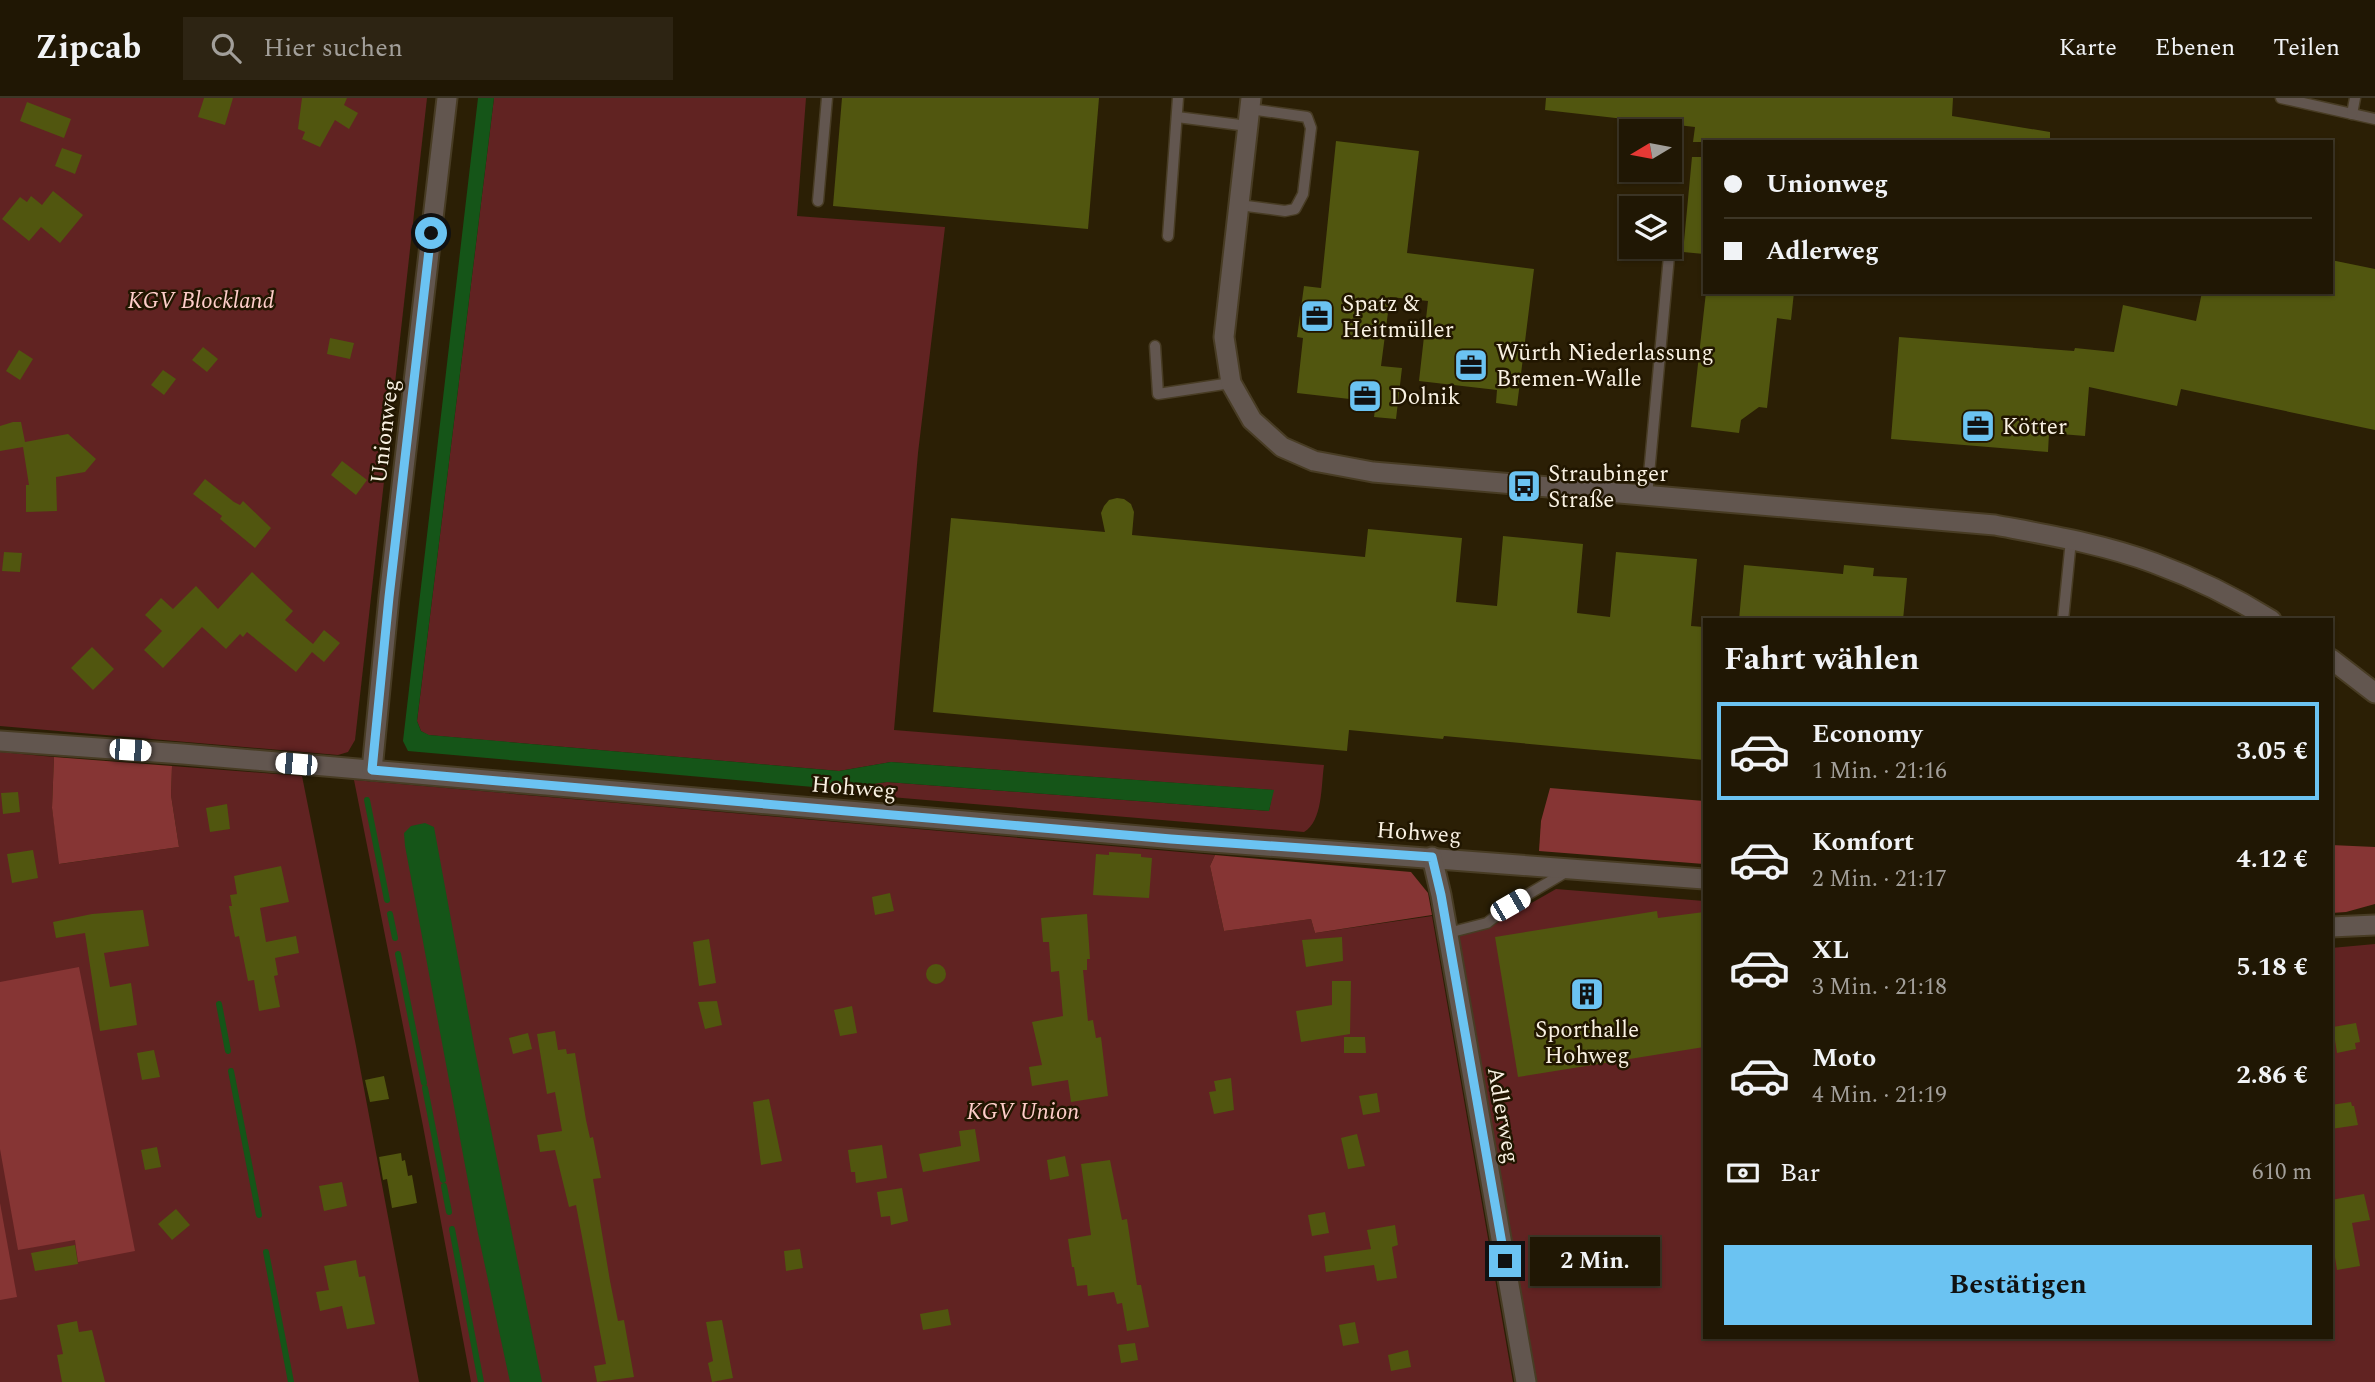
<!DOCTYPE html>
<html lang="de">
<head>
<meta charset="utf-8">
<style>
  :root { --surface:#201704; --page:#2d2413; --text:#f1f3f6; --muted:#a29f9a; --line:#3d3626; --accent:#6bc3f2 }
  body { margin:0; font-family:Spectral,serif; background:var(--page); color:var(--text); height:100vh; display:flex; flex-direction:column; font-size:26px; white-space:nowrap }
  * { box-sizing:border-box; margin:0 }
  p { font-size:23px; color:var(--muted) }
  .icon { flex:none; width:38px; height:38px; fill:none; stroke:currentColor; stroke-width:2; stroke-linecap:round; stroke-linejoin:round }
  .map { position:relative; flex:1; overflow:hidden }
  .drawer { position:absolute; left:1703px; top:520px; width:630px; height:721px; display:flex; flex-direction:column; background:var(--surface); border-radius:0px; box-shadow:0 2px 5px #0004,0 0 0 2px var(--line) }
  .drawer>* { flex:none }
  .guide { position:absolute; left:1703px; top:42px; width:630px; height:154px; border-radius:0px; box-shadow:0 2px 5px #0004,0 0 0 2px var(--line); display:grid; align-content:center; height:154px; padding:0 21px; background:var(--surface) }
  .needle { width:46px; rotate:260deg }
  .controls { position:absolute; left:1619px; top:21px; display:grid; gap:14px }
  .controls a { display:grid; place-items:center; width:63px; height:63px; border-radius:0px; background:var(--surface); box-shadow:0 2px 5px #0004,0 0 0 2px var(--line); font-size:35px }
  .end { position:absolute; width:32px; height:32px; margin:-16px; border:9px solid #6bc3f2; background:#111; box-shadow:0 0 0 4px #111 }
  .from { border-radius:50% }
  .bubble { position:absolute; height:49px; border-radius:0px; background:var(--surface); box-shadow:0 2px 5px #0004,0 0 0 2px var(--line); font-size:23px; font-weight:700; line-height:49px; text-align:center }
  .car { position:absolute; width:21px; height:42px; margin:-21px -10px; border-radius:9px; box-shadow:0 0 5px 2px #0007; background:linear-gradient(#fff 24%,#345 0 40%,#fff 0 76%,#345 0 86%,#fff 0) }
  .guide b { display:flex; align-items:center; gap:24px; height:66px; font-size:26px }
  .guide b+b { border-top:2px solid var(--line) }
  .guide i { width:18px; height:18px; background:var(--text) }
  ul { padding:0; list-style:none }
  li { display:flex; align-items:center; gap:21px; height:98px; margin:0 14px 10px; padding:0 7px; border:4px solid transparent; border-radius:0px }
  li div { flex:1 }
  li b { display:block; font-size:26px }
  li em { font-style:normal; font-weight:700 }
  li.selected { border-color:var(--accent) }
  li>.icon { width:63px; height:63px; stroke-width:1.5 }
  h2 { padding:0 21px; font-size:32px; line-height:84px }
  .pay { display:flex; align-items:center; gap:18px; height:77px; padding:0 21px; font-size:26px }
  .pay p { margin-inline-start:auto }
  .action { display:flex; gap:14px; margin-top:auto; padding:14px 21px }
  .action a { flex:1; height:80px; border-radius:0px; background:var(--accent); color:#111; font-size:28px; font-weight:700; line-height:80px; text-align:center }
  header { display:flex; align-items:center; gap:42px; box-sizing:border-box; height:98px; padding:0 35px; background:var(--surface); border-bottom:2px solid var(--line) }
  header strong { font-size:33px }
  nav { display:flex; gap:38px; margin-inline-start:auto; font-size:24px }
  .search { width:490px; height:63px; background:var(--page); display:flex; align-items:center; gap:18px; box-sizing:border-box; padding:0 24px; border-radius:0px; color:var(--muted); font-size:26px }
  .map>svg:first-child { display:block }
</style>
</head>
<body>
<header>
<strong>Zipcab</strong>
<div class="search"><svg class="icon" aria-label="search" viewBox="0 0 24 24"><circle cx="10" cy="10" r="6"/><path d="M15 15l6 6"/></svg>Hier suchen</div>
<nav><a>Karte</a><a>Ebenen</a><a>Teilen</a></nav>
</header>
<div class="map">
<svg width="2375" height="1284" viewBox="0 0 2375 1284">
  <rect width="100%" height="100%" fill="#2b1f05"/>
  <g fill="#612322">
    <polygon points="0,0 427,0 355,642 348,654 338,657 0,628"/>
    <path d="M494 0H806L797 118 945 129 918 355 894 632 1324 667C1321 687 1323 723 1304 734L843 695 836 691 887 684 1269 713 1273 692 891 664 839 673 428 637 421 633 417 623Z"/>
    <polygon points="0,654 54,659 52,710 60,766 179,749 171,697 172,668 302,678 356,948 419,1284 0,1284"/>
    <polygon points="354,682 1215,757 1210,768 1224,833 1311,821 1315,835 1432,818 1513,1284 471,1284 423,1028"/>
    <polygon points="1556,791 1704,803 1704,1239 2331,1239 2331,850 2375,846 2375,1284 1536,1284 1458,838 1486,831"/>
  </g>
  <g fill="#863534">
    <polygon points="54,659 172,668 171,697 179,749 59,766 52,710"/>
    <polygon points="1550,690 1704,703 1704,766 1539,753 1541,723"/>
    <polygon points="2331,747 2375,749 2375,806 2346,814 2331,815"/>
    <polygon points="1215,757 1411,774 1428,795 1432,817 1315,835 1311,821 1224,833 1210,768"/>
    <polygon points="79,869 135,1153 78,1164 75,1142 18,1152 0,1051 0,884"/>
    <polygon points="0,1105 17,1199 0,1202"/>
  </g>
  <g fill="#155518">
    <polygon points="478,0 494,0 417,623 421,633 429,637 839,673 891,664 1274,692 1269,713 887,684 836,691 408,653 403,643"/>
    <polygon points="425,725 434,729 475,952 542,1284 510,1284 477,1131 405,748 404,735 411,728"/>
  </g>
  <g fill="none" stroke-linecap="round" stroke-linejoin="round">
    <g stroke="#155518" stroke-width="6">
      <polyline points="367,702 387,802"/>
      <polyline points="390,816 395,840"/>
      <polyline points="398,856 424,985"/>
      <polyline points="219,906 228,953"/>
      <polyline points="231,973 259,1117"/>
      <polyline points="425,990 443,1082"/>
      <polyline points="444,1088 449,1114"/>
      <polyline points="452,1131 481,1284"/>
      <polyline points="266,1154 291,1284"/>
    </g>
  </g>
  <g fill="#51560f">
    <polygon points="204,0 233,0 225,27 198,19"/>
    <polygon points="302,0 347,0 344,7 358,15 349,31 335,22 320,49 302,41 305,34 298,31"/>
    <polygon points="842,0 1099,0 1088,131 833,108"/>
    <polygon points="1546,0 1953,0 1952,18 2050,34 2050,44 1693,44 1695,29 1545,12"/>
    <polygon points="27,4 71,21 64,40 20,23"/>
    <polygon points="1336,43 1419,53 1407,155 1534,171 1517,308 1496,305 1497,292 1419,283 1428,203 1390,199 1381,268 1402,270 1396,321 1374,319 1376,304 1297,295 1303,240 1297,239 1304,188 1321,190"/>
    <polygon points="62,50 82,57 75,76 55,68"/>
    <polygon points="1692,59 1704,59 1704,156 1683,154"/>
    <polygon points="53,93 83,117 60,145 41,129 29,143 2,121 20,99 27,104 31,98 42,107"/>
    <polygon points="2331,162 2375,171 2375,332 2181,291 2177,308 2089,289 2085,338 2049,335 2048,354 1891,341 1899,239 2074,253 2075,250 2114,254 2123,207 2196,223 2202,194 2331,194"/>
    <polygon points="1706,194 1794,194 1791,222 1777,220 1767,310 1759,309 1741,322 1739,335 1691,329"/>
    <polygon points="330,240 354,245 350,261 327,256"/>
    <polygon points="203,249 218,261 207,274 192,262"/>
    <polygon points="19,252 33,261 20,282 6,273"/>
    <polygon points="163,272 176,281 164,297 151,287"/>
    <polygon points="13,324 21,324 25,344 68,336 96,361 85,374 56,379 57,413 26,414 26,387 29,387 23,349 0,353 0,328"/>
    <polygon points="342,363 367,382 356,397 331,377"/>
    <polygon points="205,381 234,404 240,407 243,403 271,430 255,450 220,421 222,418 193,396"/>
    <polygon points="1117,400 1124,401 1131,406 1134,414 1132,437 1365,459 1368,431 1462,440 1456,504 1497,508 1503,438 1583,446 1577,515 1610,519 1616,454 1697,461 1691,528 1704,529 1704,662 1444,638 1443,641 1349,632 1347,653 933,614 951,420 1105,434 1101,415 1104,408 1109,402"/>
    <polygon points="4,454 22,455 20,474 2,473"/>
    <polygon points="1744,467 1843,476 1844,467 1874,470 1873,478 1907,480 1903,522 1739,522"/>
    <polygon points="252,474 293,513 285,522 313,546 324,532 340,545 324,564 312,554 296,574 247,534 243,539 240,536 226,551 202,529 163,570 144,552 162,533 145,517 161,500 173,511 196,488 218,511"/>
    <polygon points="92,549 114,571 93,592 71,570"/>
    <polygon points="18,694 20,714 3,716 1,695"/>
    <polygon points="227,706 230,731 210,734 206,710"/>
    <polygon points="33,752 38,780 12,785 7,756"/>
    <polygon points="1109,754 1141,756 1141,759 1152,760 1149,800 1093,797 1096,756 1109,757"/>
    <polygon points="281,768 289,804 260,810 266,844 296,838 299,855 275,860 278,877 274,878 280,909 259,913 254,882 248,883 239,838 235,839 229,808 232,808 230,797 237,796 234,778"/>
    <polygon points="890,795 894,813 875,817 872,799"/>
    <polygon points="143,812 149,848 104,855 110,889 131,885 137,927 100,933 85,835 56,840 53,824 92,816"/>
    <polygon points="1657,813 1658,820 1704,814 1704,949 1518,979 1495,839"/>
    <polygon points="1087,816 1090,861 1087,861 1087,872 1083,872 1088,923 1093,922 1096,940 1101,939 1108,998 1071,1004 1068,982 1032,988 1029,969 1042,967 1032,924 1063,918 1059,873 1051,874 1049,844 1043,844 1041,820"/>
    <polygon points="1342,839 1343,863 1306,869 1302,842"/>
    <polygon points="709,841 716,885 699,888 693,844"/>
    <circle cx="936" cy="876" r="10"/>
    <polygon points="1332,883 1351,883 1350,936 1301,944 1296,913 1332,907"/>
    <polygon points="717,903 722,927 705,931 698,904"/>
    <polygon points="852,908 857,935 840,938 834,912"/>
    <polygon points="2356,925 2360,944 2355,945 2356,951 2337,955 2333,929"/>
    <polygon points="555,933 558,952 566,951 567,956 575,955 586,1022 590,1040 593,1039 601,1080 593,1081 610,1183 618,1223 624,1222 634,1279 597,1284 594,1268 606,1266 576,1107 569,1109 555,1052 540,1054 537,1037 562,1033 555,994 547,996 537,936"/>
    <polygon points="528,935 532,951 513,956 509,940"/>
    <polygon points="1344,939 1365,939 1366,955 1344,955"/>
    <polygon points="154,952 160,979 142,982 137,955"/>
    <polygon points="384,978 389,1001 370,1004 365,982"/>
    <polygon points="1231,980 1234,1012 1214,1016 1209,994 1216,993 1214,983"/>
    <polygon points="1377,995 1380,1014 1363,1017 1359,998"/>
    <polygon points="769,1001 782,1063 761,1067 753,1004"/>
    <polygon points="2351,1004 2352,1008 2354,1008 2358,1027 2331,1031 2331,1007"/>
    <polygon points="975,1031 980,1063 923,1074 919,1056 961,1048 959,1033"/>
    <polygon points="1357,1036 1365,1068 1348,1071 1341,1040"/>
    <polygon points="882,1047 887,1080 856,1085 855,1074 851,1074 848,1052"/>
    <polygon points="157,1049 161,1069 145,1072 141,1052"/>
    <polygon points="401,1055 402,1063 405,1062 408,1078 412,1077 417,1105 392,1110 387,1081 383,1082 379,1059"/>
    <polygon points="1065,1058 1069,1078 1050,1082 1047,1062"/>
    <polygon points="1110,1062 1122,1122 1127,1121 1137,1187 1141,1187 1149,1229 1127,1233 1122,1205 1117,1206 1114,1194 1088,1198 1087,1187 1077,1188 1074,1169 1072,1169 1068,1141 1091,1137 1081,1066"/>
    <polygon points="342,1084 347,1108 324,1113 319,1088"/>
    <polygon points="902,1090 908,1123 891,1127 890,1118 881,1119 877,1094"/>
    <polygon points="2364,1096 2370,1122 2352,1125 2360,1168 2337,1172 2331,1134 2331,1102"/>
    <polygon points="176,1111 190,1127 172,1142 158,1126"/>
    <polygon points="1325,1114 1329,1135 1312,1138 1308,1117"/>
    <polygon points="1395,1127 1398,1147 1392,1149 1397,1180 1377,1183 1374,1167 1326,1174 1324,1158 1371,1151 1367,1132"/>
    <polygon points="75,1147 78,1166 35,1173 31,1155"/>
    <polygon points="800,1151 803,1170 786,1173 784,1153"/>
    <polygon points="356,1162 359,1179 365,1178 375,1226 347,1231 342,1208 320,1213 316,1194 329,1192 324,1168"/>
    <polygon points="948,1211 951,1227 923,1232 920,1216"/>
    <polygon points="722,1222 733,1280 712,1284 708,1265 713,1263 706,1224"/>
    <polygon points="77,1223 79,1234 92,1232 105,1284 62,1284 57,1257 63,1256 57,1227"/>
    <polygon points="1355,1224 1359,1245 1343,1248 1339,1227"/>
    <polygon points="1135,1245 1138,1262 1121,1265 1118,1247"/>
    <polygon points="1408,1252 1411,1269 1391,1273 1388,1257"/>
  </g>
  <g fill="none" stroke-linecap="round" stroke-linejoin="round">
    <g stroke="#483c24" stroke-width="13">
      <g id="lane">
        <polyline points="2281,0 2375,21"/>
        <polyline points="2352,16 2355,0"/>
        <polyline points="1177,19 1248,28"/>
        <polyline points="818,103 827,0"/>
        <polyline points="1239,107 1285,113 1295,111 1303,96 1311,30 1307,19 1250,11"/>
        <polyline points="1168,138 1178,0"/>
        <polyline points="1155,248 1158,296 1231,285"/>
        <polyline points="1647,398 1669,158"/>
        <polyline points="2063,522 2071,442"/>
        <polyline points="1448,835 1487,825 1510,807 1566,774"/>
      </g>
    </g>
    <g stroke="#483c24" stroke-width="23">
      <g id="street">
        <path d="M1251 0 1224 239 1231 285 1252 322 1282 349 1314 363 1373 374 1995 427C2048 437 2103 446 2154 465 2195 480 2234 499 2271 522"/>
        <polyline points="2331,561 2375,595"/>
        <polyline points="0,643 183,656 1199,743 1704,781"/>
        <polyline points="372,672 389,499 447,0"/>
        <polyline points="1432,759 1441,797 1526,1284"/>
        <polyline points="2331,829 2375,827"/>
      </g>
    </g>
    <use href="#lane" stroke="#62564f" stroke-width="10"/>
    <use href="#street" stroke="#62564f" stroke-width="19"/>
  </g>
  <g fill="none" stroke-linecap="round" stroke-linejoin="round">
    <polyline stroke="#6bc3f2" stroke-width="9" points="431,135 389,499 372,672 1171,741 1432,759 1441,797 1505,1163"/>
  </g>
  <defs>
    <g id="office-square" transform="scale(1.75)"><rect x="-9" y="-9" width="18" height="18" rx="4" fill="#6bc3f2" stroke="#211600"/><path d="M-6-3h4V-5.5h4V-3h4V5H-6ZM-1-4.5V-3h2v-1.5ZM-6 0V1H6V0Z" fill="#111"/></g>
    <g id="bus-square" transform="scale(1.75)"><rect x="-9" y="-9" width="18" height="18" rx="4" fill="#6bc3f2" stroke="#211600"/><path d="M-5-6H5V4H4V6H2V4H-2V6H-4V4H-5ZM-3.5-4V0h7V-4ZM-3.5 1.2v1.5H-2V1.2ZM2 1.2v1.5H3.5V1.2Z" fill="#111"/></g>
    <g id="building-square" transform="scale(1.75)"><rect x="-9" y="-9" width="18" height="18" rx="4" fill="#6bc3f2" stroke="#211600"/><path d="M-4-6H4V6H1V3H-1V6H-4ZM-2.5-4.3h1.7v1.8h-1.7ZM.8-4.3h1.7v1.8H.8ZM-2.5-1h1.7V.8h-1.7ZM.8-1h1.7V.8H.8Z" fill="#111"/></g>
  </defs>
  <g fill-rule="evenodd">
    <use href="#office-square" x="1317" y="218"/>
    <use href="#office-square" x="1471" y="267"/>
    <use href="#office-square" x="1365" y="298"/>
    <use href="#office-square" x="1978" y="328"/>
    <use href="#bus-square" x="1524" y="388"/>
    <use href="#building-square" x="1587" y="896"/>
  </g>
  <g text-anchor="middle" stroke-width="5" stroke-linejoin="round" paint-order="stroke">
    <g font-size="23" font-style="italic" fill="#fecdc9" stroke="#211600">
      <text x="201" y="210">KGV Blockland</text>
      <text x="1023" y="1021">KGV Union</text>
    </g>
    <g font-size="23" fill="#f9f1e2" stroke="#211600" text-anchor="start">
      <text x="1342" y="213">Spatz &amp;<tspan x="1342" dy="26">Heitmüller</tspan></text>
      <text x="1496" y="262">Würth Niederlassung<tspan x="1496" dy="26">Bremen-Walle</tspan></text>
      <text x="1390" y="306">Dolnik</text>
      <text x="2002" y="336">Kötter</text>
      <text x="1548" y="383">Straubinger<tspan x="1548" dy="26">Straße</tspan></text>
      <text x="1587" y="939" text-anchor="middle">Sporthalle<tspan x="1587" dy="26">Hohweg</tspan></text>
    </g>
    <g font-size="23" fill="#f9f1e2" stroke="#211600">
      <text transform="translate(384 333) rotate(-83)" y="8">Unionweg</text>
      <text transform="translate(854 689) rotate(5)" y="8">Hohweg</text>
      <text transform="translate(1419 734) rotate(4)" y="8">Hohweg</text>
      <text transform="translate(1504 1017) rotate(80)" y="8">Adlerweg</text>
    </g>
  </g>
</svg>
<div class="controls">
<a><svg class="needle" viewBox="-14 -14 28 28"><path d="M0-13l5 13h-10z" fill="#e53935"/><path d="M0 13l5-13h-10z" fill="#a29f9a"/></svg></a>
<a><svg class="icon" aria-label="layers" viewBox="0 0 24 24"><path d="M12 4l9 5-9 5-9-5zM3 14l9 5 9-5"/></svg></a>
</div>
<i class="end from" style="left:431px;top:135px"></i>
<i class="end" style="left:1505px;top:1163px"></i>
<div class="bubble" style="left:1530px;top:1139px;width:130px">2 Min.</div>
<i class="car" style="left:130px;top:652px;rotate:94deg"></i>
<i class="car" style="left:296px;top:666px;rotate:275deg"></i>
<i class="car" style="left:1510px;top:807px;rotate:60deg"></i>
<div class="guide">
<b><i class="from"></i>Unionweg</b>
<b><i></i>Adlerweg</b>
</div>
<section class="drawer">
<h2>Fahrt wählen</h2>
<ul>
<li class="selected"><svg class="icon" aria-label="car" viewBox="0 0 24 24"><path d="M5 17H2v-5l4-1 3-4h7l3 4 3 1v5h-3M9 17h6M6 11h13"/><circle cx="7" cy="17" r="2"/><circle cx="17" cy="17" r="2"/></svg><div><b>Economy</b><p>1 Min. · 21:16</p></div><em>3.05 €</em></li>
<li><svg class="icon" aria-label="car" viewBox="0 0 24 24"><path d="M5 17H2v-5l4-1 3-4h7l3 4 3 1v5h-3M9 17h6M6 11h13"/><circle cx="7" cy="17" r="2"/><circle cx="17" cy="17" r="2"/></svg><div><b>Komfort</b><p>2 Min. · 21:17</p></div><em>4.12 €</em></li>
<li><svg class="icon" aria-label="car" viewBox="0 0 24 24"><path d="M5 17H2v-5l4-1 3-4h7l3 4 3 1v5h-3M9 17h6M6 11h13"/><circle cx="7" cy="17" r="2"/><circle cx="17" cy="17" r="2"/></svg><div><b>XL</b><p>3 Min. · 21:18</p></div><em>5.18 €</em></li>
<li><svg class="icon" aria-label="car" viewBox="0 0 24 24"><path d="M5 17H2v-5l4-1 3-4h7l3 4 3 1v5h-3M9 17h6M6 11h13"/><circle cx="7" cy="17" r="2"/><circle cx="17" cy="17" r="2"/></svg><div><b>Moto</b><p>4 Min. · 21:19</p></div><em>2.86 €</em></li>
</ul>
<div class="pay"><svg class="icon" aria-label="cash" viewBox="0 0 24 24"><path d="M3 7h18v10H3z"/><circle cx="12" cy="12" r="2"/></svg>Bar<p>610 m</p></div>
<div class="action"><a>Bestätigen</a></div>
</section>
</div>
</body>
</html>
